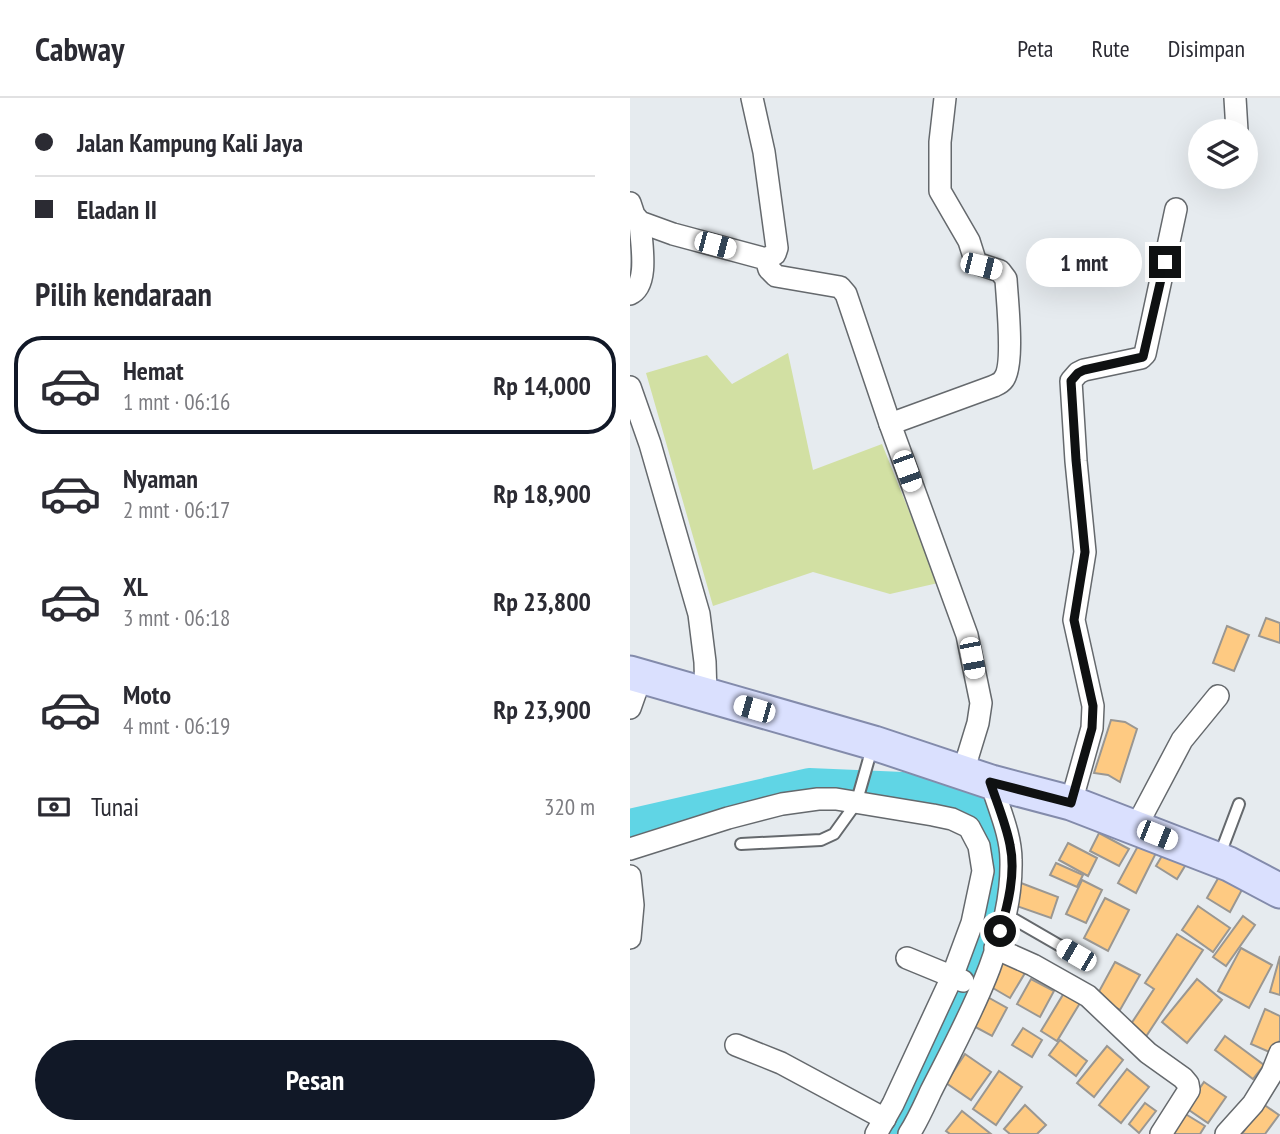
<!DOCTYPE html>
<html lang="id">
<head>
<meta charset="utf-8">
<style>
  :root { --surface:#fff; --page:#f7f7f7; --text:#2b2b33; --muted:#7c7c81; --line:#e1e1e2; --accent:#111827 }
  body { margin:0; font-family:"PT Sans Narrow",sans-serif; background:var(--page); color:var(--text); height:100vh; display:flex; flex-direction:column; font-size:26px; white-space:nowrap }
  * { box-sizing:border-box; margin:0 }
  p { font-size:23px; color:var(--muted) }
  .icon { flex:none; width:38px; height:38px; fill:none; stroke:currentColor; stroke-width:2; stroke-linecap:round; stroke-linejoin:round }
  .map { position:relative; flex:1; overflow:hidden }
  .side { display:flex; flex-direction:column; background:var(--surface); width:630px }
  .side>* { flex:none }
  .top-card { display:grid; align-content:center; height:154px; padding:0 35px; background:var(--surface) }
  .buttons { position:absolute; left:558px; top:21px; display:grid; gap:14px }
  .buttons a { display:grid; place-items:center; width:70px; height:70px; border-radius:50%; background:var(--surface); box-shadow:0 7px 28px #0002; font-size:35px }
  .end { position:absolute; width:32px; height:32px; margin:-16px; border:9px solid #0f1112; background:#fff; box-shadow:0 0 0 4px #fff }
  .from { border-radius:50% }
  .bubble { position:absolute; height:49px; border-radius:24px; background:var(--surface); box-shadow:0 7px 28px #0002; font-size:23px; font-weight:600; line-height:49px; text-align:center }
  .car { position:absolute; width:21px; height:42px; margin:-21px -10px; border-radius:9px; box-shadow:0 0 5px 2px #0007; background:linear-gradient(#fff 24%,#345 0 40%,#fff 0 76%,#345 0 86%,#fff 0) }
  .top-card b { display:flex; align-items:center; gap:24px; height:66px; font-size:26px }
  .top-card b+b { border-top:2px solid var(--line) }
  .top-card i { width:18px; height:18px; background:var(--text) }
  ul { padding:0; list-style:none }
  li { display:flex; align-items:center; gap:21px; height:98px; margin:0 14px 10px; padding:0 21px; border:4px solid transparent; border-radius:28px }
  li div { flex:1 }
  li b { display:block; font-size:26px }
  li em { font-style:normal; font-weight:600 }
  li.current { border-color:var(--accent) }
  li>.icon { width:63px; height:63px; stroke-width:1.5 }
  h2 { padding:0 35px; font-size:32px; line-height:84px }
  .pay { display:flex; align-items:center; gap:18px; height:77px; padding:0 35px; font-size:26px }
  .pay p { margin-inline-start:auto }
  .primary-button { display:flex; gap:14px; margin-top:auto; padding:14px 35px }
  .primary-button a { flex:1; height:80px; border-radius:42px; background:var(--accent); color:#fff; font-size:28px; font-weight:600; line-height:80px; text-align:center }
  header { display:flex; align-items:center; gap:42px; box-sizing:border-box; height:98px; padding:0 35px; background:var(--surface); border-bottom:2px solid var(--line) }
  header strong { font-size:33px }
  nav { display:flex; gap:38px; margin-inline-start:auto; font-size:24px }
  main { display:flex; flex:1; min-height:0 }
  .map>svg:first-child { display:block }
</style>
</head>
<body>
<header>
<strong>Cabway</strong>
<nav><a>Peta</a><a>Rute</a><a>Disimpan</a></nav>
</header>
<main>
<section class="side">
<div class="top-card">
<b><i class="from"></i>Jalan Kampung Kali Jaya</b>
<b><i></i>Eladan II</b>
</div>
<h2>Pilih kendaraan</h2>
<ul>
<li class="current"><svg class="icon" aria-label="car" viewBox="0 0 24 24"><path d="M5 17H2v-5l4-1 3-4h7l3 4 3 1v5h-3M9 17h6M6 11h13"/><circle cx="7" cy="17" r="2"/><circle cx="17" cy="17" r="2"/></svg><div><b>Hemat</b><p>1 mnt · 06:16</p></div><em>Rp 14,000</em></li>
<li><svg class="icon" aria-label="car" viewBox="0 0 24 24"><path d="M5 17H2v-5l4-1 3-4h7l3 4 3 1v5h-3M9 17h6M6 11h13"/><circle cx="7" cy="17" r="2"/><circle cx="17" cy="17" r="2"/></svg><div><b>Nyaman</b><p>2 mnt · 06:17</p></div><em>Rp 18,900</em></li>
<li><svg class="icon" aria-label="car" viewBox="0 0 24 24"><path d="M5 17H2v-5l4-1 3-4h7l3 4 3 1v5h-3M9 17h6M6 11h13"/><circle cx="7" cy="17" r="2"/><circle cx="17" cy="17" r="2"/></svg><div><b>XL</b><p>3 mnt · 06:18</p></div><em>Rp 23,800</em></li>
<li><svg class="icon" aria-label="car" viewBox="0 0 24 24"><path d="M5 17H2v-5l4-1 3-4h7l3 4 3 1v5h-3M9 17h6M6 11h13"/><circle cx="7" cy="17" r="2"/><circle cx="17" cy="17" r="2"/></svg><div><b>Moto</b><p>4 mnt · 06:19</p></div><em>Rp 23,900</em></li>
</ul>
<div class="pay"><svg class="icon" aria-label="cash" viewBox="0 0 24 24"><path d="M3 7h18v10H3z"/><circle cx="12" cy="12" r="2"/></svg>Tunai<p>320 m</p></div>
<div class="primary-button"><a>Pesan</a></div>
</section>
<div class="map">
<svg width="650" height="1036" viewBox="0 0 650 1036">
  <rect width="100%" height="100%" fill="#e6ebef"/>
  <polygon fill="#d2e0a3" points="158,255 183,372 252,346 308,485 260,496 183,474 83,508 16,275 77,257 102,286"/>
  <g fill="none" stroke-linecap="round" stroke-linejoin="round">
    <polyline stroke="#60d5e5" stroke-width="32" points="0,727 179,686 273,690 349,708 366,740 359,838 304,955 258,1036"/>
  </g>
  <g fill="#feca82" stroke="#9a9792" stroke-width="2">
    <polygon points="636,520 650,525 650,545 629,538"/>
    <polygon points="597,528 619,537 604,573 583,565"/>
    <polygon points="481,622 495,624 507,631 490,684 478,677 464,675"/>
    <polygon points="469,735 499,751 489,768 460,753"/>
    <polygon points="438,745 467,760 458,778 429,762"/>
    <polygon points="509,746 526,755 506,795 488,785"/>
    <polygon points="536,751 558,763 547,781 526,768"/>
    <polygon points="426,765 453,777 447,789 420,777"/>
    <polygon points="591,775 614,788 600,814 577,800"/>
    <polygon points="452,782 472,792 456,825 436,816"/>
    <polygon points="391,785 428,799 421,820 384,807"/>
    <polygon points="475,800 499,812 478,853 454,840"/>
    <polygon points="568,808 600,830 583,854 552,832"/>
    <polygon points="613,818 625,827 596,868 583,859"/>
    <polygon points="547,836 573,852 515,940 499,929 524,891 515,885"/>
    <polygon points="611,850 642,867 619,910 588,893"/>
    <polygon points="650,858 650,897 640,894"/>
    <polygon points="371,861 395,875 380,900 356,886"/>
    <polygon points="485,864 510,877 490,912 466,899"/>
    <polygon points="401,881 424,893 410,919 387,906"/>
    <polygon points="567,881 592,902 557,945 532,924"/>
    <polygon points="434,895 450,905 427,943 411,933"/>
    <polygon points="354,897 377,910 362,938 338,925"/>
    <polygon points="635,911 650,918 650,942 644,956 621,946"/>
    <polygon points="393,930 412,942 402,959 382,947"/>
    <polygon points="595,938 634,967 623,981 585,952"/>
    <polygon points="430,942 457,963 446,978 419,957"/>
    <polygon points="477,948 493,962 464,999 447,985"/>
    <polygon points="335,956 361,974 341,1002 316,985"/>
    <polygon points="497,971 519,989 491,1025 469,1007"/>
    <polygon points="369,973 392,989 366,1027 343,1011"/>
    <polygon points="574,984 596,999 578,1025 556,1010"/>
    <polygon points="515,1005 526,1013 509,1035 499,1026"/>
    <polygon points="633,1006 649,1017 635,1036 612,1036"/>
    <polygon points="395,1007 416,1027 407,1036 380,1036 374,1031"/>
    <polygon points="549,1012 575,1028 570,1036 533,1036"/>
    <polygon points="332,1013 361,1036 320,1036 316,1033"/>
  </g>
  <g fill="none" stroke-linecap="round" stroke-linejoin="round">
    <g stroke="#65696d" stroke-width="14">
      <g id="service">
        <polyline points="111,746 191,742 204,736 222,711 228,699 242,650"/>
        <polyline points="589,759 609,706"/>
        <polyline points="375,816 446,857"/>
      </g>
    </g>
    <g stroke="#65696d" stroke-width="24">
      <g id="minor">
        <polyline points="122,0 134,54 147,150 145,156 136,161"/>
        <polyline points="605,0 607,33"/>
        <polyline points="0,105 4,117 10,124 43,136 136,161 139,171 146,178 210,189 216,196 260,326 337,537 351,605 348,625 333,674"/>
        <path d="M0 196C20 187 11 144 10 124"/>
        <polyline points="0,289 20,346 69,516 75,564 76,598"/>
        <path d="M260 326 364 288C366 287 371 285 373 282 385 269 377 201 376 181L370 173 346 165 339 143 310 93V44L315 0"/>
        <polyline points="0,610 11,579"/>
        <polyline points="441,705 462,630 463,608 444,522 455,454 446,363 441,283 448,275 454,272 511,260 515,256 546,111"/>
        <polyline points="506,729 552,642 588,598"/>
        <polyline points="0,751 98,720 152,706 188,701 206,701 303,717 322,721 339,729 349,748 353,773 342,825 322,879 263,1006 246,1036"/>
        <polyline points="0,778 3,807 0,840"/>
        <polyline points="365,850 403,867 458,898 518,955 553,980 558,986 559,992 531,1036"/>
        <polyline points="277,860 333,883"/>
        <polyline points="106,947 151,965 255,1021"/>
        <path d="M279 1036C288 1022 294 1008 301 993 336 924 383 842 381 762 381 736 368 709 361 684"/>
        <polyline points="596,1036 623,1006 642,975 650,955"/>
      </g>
    </g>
    <g stroke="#838bab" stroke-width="37">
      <polyline id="primary" points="0,575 244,645 361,684 441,705 599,766 650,793"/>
    </g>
    <use href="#service" stroke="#fff" stroke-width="10"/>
    <use href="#minor" stroke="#fff" stroke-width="21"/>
    <use href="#primary" stroke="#dae0fe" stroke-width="33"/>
  </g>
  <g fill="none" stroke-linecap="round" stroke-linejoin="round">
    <path stroke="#0f1112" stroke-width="9" d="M370 833C378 807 386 775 380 747 376 726 367 705 360 684L441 705 462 630 463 608 444 522 455 454 446 362 441 283 448 275 454 272 513 259 535 164"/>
  </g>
</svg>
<div class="buttons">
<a><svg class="icon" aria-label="layers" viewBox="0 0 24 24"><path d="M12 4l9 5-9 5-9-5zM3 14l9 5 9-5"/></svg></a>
</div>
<i class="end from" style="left:370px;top:833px"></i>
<i class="end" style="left:535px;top:164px"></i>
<div class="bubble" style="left:396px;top:140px;width:116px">1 mnt</div>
<i class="car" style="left:85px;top:147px;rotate:105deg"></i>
<i class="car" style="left:351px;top:168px;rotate:104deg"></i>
<i class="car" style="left:277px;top:373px;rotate:160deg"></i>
<i class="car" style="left:342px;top:560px;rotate:169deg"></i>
<i class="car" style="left:124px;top:611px;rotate:286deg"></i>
<i class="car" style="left:527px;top:737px;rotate:112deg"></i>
<i class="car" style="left:446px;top:857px;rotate:300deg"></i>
</div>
</main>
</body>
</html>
